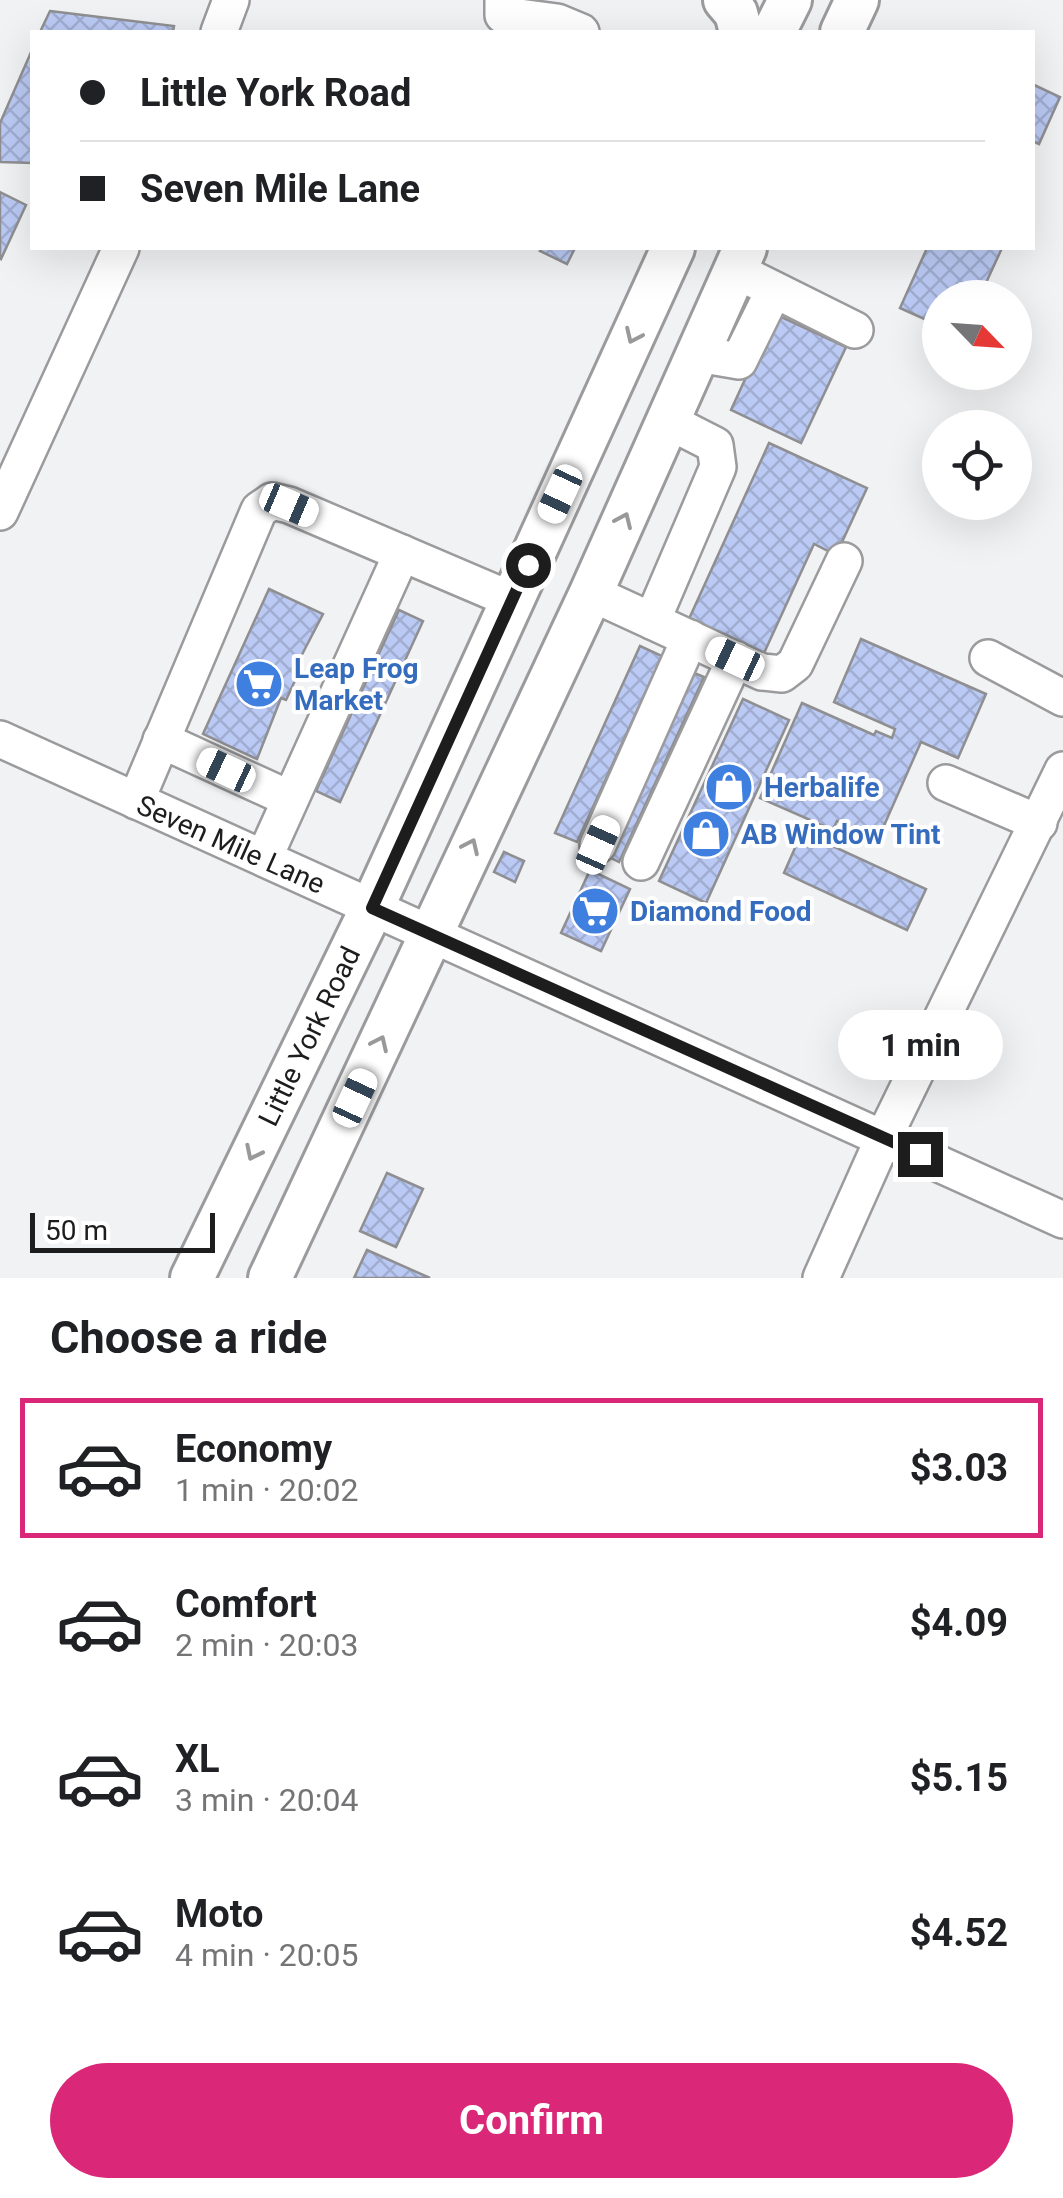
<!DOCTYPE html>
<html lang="en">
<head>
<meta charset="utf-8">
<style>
  :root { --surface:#fff; --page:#f2f2f2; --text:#202124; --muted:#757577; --line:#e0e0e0; --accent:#db2777 }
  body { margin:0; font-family:Roboto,sans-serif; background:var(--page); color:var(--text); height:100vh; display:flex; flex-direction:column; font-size:38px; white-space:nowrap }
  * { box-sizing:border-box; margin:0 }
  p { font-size:32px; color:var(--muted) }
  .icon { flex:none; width:55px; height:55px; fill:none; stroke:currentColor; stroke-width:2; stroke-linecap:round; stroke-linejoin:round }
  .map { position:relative; height:1278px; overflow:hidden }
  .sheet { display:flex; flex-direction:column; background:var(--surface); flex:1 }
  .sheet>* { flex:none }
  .top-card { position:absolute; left:30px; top:30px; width:1005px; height:220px; border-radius:0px; box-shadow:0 10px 40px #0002; display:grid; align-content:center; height:220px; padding:0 50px; background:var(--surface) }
  .needle { width:65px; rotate:115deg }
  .buttons { position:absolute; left:922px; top:280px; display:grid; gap:20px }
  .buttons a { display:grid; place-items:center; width:110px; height:110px; border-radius:50%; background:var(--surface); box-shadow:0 10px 40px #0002; font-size:50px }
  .scale { position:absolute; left:30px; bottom:25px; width:185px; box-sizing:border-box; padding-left:10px; border:5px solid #1d1d1e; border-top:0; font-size:28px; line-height:35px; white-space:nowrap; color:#1d1d1e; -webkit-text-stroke:8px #fff; paint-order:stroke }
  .end { position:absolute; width:45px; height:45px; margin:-22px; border:12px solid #1d1d1e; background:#fff; box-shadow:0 0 0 5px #fff }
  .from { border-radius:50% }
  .bubble { position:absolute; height:70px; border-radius:35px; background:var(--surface); box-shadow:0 10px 40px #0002; font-size:32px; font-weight:700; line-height:70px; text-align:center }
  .car { position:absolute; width:30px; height:60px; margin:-30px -15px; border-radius:12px; box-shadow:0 0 8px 2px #0007; background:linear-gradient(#fff 24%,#345 0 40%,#fff 0 76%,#345 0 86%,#fff 0) }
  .top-card b { display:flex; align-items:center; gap:35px; height:95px; font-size:38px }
  .top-card b+b { border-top:2px solid var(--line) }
  .top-card i { width:25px; height:25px; background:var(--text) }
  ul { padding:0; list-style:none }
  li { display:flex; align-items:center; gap:30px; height:140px; margin:0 20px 15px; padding:0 30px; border:5px solid transparent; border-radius:0px }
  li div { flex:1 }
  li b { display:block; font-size:38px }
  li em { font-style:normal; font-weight:700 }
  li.current { border-color:var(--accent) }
  li>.icon { width:90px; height:90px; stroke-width:1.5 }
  h2 { padding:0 50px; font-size:45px; line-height:120px }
  .button { display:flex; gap:20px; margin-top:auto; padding:20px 50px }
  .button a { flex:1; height:115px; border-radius:60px; background:var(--accent); color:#fff; font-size:40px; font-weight:700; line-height:115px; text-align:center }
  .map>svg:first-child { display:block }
</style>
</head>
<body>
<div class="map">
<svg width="1063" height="1278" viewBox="0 0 1063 1278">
  <defs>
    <pattern id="building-cross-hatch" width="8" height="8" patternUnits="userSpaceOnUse" patternTransform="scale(2.5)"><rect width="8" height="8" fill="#bbcaf4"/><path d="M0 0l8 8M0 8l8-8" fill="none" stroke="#a0add1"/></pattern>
  </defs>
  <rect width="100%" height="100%" fill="#f1f2f4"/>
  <g fill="url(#building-cross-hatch)" stroke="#8f8f91" stroke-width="2.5">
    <polygon points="50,11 174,26 173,32 40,32"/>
    <polygon points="32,50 32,163 0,162 0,123"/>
    <polygon points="1032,84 1060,97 1039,144 1032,141"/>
    <polygon points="0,192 26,205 1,259 0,258"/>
    <polygon points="542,248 575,248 567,264 540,251"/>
    <polygon points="927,248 1002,248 979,298 940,298 940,326 900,308"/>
    <polygon points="775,314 846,347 801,443 731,410"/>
    <polygon points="769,443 867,488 836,555 814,544 764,653 689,619"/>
    <polygon points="269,589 323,614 295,668 300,670 286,700 281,698 257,759 203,734"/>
    <polygon points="399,610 423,621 340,802 316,791"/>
    <polygon points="861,639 986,694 958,758 921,742 878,839 837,821 833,830 760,798 802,703 874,735 876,731 892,738 895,729 834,702"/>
    <polygon points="640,646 662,656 577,842 555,833"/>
    <polygon points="689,671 704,677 619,862 605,855"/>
    <polygon points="743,699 789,720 706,903 659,881"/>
    <polygon points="802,832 926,889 907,930 784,873"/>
    <polygon points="504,852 524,861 515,882 494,872"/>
    <polygon points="590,870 630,889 601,951 561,933"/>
    <polygon points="387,1173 423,1189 396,1247 360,1231"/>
    <polygon points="367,1250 430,1278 354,1278"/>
  </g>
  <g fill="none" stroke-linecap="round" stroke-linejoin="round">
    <g stroke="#9b9b9d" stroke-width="40">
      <g id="minor">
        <polyline points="503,0 503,15 557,22 581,32"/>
        <polyline points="219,32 231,0"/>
        <polyline points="735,270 855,330"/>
        <polyline points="698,354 739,361 774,290"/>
        <polyline points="0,512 121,248"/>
        <polyline points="591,593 652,621 718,467 715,445 668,421"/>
        <polyline points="652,621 762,672 782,674 795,664 844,561"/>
        <polyline points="988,658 1063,698"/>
        <polyline points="0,739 1063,1220"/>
        <polyline points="161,740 290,799"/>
        <polyline points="946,783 1039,823"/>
        <polyline points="136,801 259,510 272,501 289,505 512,600"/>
        <polyline points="598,845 690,638"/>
        <polyline points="264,858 402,553"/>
        <polyline points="641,862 735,659"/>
        <polyline points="821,1278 884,1137 1063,770"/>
      </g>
    </g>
    <g stroke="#9b9b9d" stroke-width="48">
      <g id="major">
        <polyline points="725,0 736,13 741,32"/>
        <polyline points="774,32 790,0"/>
        <polyline points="842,32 857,0"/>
        <polyline points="192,1278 372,908 673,248"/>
        <polyline points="270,1278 591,593 745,248"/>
      </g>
    </g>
    <use href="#minor" stroke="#fff" stroke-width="35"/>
    <use href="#major" stroke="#fff" stroke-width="42"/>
  </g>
  <defs><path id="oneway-chevron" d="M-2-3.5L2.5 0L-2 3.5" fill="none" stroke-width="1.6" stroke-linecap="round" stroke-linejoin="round" transform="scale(2.5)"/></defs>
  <g stroke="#99999a">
    <use href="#oneway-chevron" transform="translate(633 336) rotate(115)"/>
    <use href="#oneway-chevron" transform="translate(624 520) rotate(-66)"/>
    <use href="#oneway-chevron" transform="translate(471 846) rotate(-65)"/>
    <use href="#oneway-chevron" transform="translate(380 1043) rotate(-65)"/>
    <use href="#oneway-chevron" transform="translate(253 1153) rotate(116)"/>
  </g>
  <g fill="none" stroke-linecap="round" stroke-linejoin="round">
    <polyline stroke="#1d1d1e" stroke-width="12" points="528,565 372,908 920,1154"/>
  </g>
  <defs>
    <g id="supermarket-disc" transform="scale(2.5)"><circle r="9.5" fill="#3f7fe0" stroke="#fff"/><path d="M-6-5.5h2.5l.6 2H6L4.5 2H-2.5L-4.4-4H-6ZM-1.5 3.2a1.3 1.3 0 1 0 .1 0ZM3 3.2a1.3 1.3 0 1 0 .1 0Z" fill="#fff"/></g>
    <g id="shop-disc" transform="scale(2.5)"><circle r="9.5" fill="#3f7fe0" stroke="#fff"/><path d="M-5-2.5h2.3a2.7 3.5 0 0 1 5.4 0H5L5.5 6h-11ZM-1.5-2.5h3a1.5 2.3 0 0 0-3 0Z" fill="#fff"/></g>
  </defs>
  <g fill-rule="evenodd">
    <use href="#supermarket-disc" x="259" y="684"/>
    <use href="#shop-disc" x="729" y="787"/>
    <use href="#shop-disc" x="706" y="834"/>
    <use href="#supermarket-disc" x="595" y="911"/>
  </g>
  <g text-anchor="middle" stroke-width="8" stroke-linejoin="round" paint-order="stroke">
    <g font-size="28" font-weight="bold" fill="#366cbe" stroke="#fff" text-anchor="start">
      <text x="294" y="678">Leap Frog<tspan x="294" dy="32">Market</tspan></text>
      <text x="764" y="797">Herbalife</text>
      <text x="741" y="844">AB Window Tint</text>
      <text x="630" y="921">Diamond Food</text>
    </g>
    <g font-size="28" fill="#1d1d1e" stroke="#fff">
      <text transform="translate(231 844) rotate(24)" y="10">Seven Mile Lane</text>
      <text transform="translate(309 1036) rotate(-64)" y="10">Little York Road</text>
    </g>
  </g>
</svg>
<div class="buttons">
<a><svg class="needle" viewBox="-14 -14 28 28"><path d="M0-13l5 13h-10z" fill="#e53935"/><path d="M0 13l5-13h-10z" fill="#757577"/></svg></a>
<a><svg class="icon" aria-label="locate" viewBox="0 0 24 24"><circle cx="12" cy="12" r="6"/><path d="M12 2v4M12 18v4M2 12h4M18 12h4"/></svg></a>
</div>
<div class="scale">50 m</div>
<i class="end from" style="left:528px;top:565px"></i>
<i class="end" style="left:920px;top:1154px"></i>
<div class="bubble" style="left:838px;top:1010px;width:165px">1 min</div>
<i class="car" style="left:560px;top:494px;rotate:205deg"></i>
<i class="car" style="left:289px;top:505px;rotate:113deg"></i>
<i class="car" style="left:735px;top:659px;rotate:295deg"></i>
<i class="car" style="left:226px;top:770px;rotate:295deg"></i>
<i class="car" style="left:598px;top:845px;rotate:24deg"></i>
<i class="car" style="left:355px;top:1098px;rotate:25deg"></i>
<div class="top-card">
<b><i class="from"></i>Little York Road</b>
<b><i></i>Seven Mile Lane</b>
</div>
</div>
<section class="sheet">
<h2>Choose a ride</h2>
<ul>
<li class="current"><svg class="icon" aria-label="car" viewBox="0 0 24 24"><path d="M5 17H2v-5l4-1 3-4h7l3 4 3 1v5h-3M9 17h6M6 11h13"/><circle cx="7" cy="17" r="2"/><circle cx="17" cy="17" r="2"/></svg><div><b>Economy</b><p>1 min · 20:02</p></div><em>$3.03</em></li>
<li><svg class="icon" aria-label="car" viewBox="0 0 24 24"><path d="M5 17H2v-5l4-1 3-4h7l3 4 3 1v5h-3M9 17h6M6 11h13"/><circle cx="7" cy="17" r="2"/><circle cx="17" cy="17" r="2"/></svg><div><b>Comfort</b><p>2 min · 20:03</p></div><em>$4.09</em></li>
<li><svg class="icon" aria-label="car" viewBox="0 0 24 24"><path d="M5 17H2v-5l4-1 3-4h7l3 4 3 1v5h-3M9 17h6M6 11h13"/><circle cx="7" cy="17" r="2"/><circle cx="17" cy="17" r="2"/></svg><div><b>XL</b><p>3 min · 20:04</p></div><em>$5.15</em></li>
<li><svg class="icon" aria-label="car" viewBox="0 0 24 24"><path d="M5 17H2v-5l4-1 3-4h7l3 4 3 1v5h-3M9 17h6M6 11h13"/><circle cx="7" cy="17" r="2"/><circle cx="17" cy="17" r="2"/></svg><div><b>Moto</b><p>4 min · 20:05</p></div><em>$4.52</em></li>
</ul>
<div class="button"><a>Confirm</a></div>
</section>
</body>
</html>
